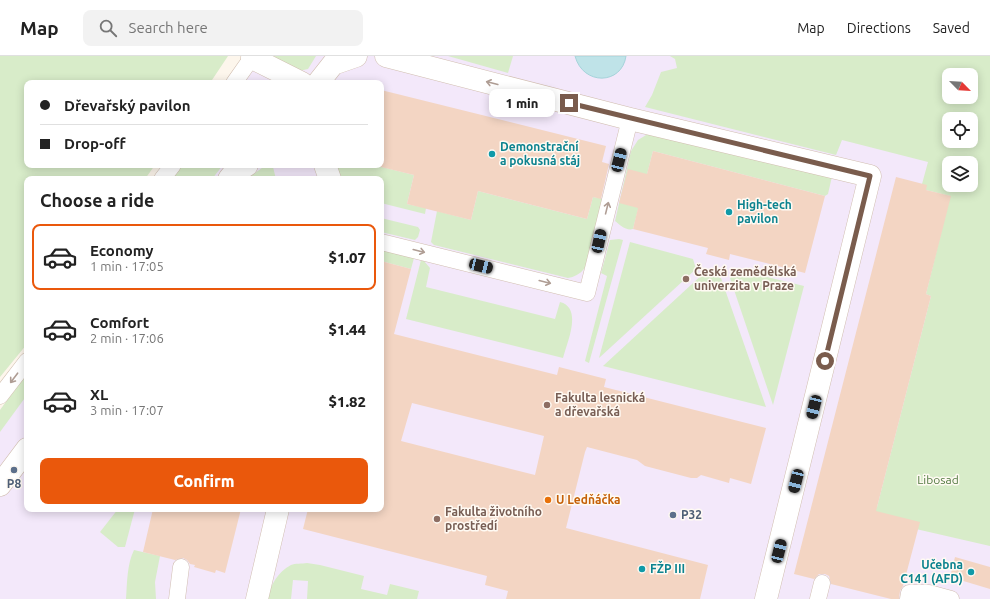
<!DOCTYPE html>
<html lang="en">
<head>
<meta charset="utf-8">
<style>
  :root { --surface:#fff; --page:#f2f2f2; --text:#222; --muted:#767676; --line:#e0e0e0; --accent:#ea580c }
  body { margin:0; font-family:Ubuntu,sans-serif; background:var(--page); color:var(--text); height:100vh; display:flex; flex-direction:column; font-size:15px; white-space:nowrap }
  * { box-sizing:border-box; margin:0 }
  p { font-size:13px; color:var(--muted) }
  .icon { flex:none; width:22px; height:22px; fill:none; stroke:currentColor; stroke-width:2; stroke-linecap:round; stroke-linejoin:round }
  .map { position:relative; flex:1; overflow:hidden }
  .panel { position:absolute; left:24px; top:120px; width:360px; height:336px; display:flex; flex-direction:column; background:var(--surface); border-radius:8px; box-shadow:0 2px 10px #0003 }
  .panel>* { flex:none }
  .guide { position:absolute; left:24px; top:24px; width:360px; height:88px; border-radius:8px; box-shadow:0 2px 10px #0003; display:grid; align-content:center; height:88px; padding:0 16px; background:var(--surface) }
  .needle { width:26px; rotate:114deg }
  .tools { position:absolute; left:942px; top:12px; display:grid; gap:8px }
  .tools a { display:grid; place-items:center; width:36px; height:36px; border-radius:8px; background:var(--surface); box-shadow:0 2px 10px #0003; font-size:20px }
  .end { position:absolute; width:18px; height:18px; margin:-9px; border:5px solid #7a5c4d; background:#fff; box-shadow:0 0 0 2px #fff }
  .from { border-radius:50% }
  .bubble { position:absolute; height:28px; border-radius:8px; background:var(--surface); box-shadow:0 2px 10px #0003; font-size:13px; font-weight:800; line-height:28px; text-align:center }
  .car { position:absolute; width:12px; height:24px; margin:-12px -6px; border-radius:5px; box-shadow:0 0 3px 1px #0007; background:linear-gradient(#222 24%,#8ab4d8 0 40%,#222 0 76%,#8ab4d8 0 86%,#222 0) }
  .guide b { display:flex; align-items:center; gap:14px; height:38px; font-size:15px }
  .guide b+b { border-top:1px solid var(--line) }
  .guide i { width:10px; height:10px; background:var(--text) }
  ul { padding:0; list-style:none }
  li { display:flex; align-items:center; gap:12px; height:66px; margin:0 8px 6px; padding:0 8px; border:2px solid transparent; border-radius:8px }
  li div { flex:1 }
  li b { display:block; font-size:15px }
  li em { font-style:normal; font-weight:800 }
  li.current { border-color:var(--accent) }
  li>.icon { width:36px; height:36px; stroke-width:1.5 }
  h2 { padding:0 16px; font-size:18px; line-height:48px }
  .cta { display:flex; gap:8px; margin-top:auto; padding:8px 16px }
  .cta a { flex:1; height:46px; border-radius:8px; background:var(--accent); color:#fff; font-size:16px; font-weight:800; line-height:46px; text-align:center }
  header { display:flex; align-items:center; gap:24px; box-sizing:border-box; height:56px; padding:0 20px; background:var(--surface); border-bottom:1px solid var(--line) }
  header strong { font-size:19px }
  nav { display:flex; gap:22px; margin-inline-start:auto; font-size:14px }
  .search { width:280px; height:36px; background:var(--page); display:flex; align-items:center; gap:10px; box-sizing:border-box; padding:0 14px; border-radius:8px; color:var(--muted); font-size:15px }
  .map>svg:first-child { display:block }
</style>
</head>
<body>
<header>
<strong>Map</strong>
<div class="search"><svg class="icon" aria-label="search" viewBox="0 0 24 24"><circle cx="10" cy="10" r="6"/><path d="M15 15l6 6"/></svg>Search here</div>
<nav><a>Map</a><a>Directions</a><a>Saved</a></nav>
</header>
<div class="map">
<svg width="990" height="543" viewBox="0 0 990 543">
  <rect width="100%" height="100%" fill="#fdf6ec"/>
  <path fill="#f3e8fa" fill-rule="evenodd" d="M259 0H990V543H0V354L27 317V453H381V123H170L180 109H381V27H241ZM949 19H971V41H949ZM949 63H971V85H949ZM949 107H971V129H949Z"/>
  <g fill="#d8ecc9" fill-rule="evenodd">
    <polygon points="0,0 228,0 210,27 27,27 27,109 155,109 145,123 27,123 27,288 0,321"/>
    <polygon points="274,0 316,0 308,13 299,15 276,3"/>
    <polygon points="448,0 513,0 508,17"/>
    <path d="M670 0H990V490L868 462 877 451 931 240 926 238 950 140 926 134 922 128 928 106 842 84 836 99 645 51 652 39 661 16 677 12 675 3ZM949 19H971V41H949ZM949 63H971V85H949ZM949 107H971V129H949Z"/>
    <path d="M651 76 833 116 828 138 825 140 653 95 633 173C626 175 620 169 615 165L631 95 638 84Z"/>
    <polygon points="180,109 223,109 212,123 170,123"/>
    <polygon points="266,109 281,109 273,111 276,123 247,123"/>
    <polygon points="337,109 374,109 414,119 407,148 426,152 425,158 381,147 381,123 337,123 335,115"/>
    <path d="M478 135 587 163 593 141 604 143C600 160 593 200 584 213 580 218 574 221 568 222L434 189 431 186 437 155 471 164Z"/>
    <polygon points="381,162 418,171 420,174 418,181 415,184 381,176"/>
    <polygon points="619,183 623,184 589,307 585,305 607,220 601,217 610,184"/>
    <polygon points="630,186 693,203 696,213 599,302"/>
    <polygon points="381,193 414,202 411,213 381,205"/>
    <path d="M421 204 424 205 430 212 426 231 555 263 560 246C583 252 567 286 563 302L406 263Z"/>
    <polygon points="739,214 804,230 773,349 730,222"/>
    <polygon points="705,216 721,222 766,351 603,310"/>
    <polygon points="27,317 27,339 0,376 0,354"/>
    <polygon points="118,453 135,453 125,491 118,491 100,476"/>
    <path d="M134 494 160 500 155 526 156 543H126C127 527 127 508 134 494Z"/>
    <path d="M307 507 320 509 364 520 361 533 387 539 390 528 419 535 417 543H307L308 525 293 524 291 543H266C271 530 277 516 291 509 295 507 302 508 307 507Z"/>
  </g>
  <path fill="#bfe3e8" stroke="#a5d3da" d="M575 0H626C622 29 583 30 575 0Z"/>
  <g fill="#f3d5c3" fill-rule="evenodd">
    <polygon points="381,34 606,90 602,106 609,108 601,143 593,141 587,163 478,135 471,164 407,148 414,119 381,111"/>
    <polygon points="653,95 825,140 805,217 730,198 729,204 706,198 708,192 633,173 638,152 619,147 628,113 647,118"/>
    <polygon points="896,121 927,129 926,134 951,140 926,238 931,240 876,455 920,466 903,530 900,535 899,543 891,543 831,528 829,520 825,518 819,518 814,523 794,518"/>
    <path d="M381 205 411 213 394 278 557 319 559 311 606 323 604 331 766 372 751 428 730 422 729 427 701 419 697 422H691L645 410 637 404 587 391 585 396 566 472 708 509 700 543H506L508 535 485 529 487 520 303 473 308 453H381ZM412 347 544 380 535 419 401 385Z"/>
    <polygon points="153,453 241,453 225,517 216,514 215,517 194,511 195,509 190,508 187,504 183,502 175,504 143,496"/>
    <polygon points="955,501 990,511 990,533 950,521"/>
  </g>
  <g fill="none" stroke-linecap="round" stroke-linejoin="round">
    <g stroke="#d1beb0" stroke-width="17">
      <g id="lane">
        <polyline points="234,27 253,0"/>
        <polyline points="162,123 173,109"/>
        <polyline points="381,186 587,237 630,63"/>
        <polyline points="0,340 27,305"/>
        <polyline points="177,543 181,511"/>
        <polyline points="818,543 822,527"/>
        <polyline points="908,543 909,537 929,537 951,543"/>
      </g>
    </g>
    <g stroke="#d1beb0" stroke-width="23">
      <g id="street">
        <polyline points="386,0 630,63 870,120 766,543"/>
        <polyline points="252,2 302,27"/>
        <polyline points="318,27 333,8 356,0"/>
        <polyline points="325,109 330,123"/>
        <polyline points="229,123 233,118 247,109"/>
        <polyline points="0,429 27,393"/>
        <polyline points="257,543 278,453"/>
      </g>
    </g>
    <use href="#lane" stroke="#fff" stroke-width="16"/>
    <use href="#street" stroke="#fff" stroke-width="22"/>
  </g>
  <defs><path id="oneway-shaft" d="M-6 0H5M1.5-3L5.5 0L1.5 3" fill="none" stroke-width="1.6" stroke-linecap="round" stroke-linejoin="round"/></defs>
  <g stroke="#af9d94">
    <use href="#oneway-shaft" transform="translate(492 27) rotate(-166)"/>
    <use href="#oneway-shaft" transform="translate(607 152) rotate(-76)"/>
    <use href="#oneway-shaft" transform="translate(419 195) rotate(14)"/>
    <use href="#oneway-shaft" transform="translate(545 226) rotate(14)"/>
    <use href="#oneway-shaft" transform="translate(14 322) rotate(127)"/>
  </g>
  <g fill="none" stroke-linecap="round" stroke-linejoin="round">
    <polyline stroke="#7a5c4d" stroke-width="5" points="569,47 870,120 825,305"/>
  </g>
  <g fill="#0f9aa8" stroke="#fffaf3" stroke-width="1.5">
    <circle cx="492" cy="98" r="4"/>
    <circle cx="729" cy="156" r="4"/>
    <circle cx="642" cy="513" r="4"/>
    <circle cx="971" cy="516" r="4"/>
  </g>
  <g fill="#8d6e63" stroke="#fffaf3" stroke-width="1.5">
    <circle cx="686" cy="223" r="4"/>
    <circle cx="547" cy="349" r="4"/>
    <circle cx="437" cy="463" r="4"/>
  </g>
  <g fill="#5c6f8a" stroke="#fffaf3" stroke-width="1.5">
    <circle cx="14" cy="414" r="4"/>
    <circle cx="673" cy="459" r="4"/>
  </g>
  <circle fill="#e8710a" stroke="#fffaf3" stroke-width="1.5" cx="548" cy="444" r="4"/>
  <g text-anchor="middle" stroke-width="3" stroke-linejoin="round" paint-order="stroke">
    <g font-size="12" font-weight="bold" fill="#0d838f" stroke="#fffaf3" text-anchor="start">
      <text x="500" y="95">Demonstrační<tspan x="500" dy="14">a pokusná stáj</tspan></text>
      <text x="737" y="153">High-tech<tspan x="737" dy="14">pavilon</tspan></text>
      <text x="963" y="513" text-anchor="end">Učebna<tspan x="963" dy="14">C141 (AFD)</tspan></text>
      <text x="650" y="517">FŽP III</text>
    </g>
    <g font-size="12" font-weight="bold" fill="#785e54" stroke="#fffaf3" text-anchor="start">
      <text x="694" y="220">Česká zemědělská<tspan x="694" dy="14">univerzita v Praze</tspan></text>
      <text x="555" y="346">Fakulta lesnická<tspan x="555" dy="14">a dřevařská</tspan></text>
      <text x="445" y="460">Fakulta životního<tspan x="445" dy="14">prostředí</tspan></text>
    </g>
    <g font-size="12" fill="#537a41" stroke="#fffaf3">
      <text x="938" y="428">Libosad</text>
    </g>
    <g font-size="12" font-weight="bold" fill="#4e5e75" stroke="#fffaf3">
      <text x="14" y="432">P8</text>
      <text x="681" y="463" text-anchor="start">P32</text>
    </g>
    <g font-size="12" font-weight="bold" fill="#c56008" stroke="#fffaf3" text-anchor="start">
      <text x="556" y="448">U Ledňáčka</text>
    </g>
  </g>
</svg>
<div class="tools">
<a><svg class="needle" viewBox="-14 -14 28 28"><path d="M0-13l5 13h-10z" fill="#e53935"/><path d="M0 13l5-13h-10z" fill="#767676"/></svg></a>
<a><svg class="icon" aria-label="locate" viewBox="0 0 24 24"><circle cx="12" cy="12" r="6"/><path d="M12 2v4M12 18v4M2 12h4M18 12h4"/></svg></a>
<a><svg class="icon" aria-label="layers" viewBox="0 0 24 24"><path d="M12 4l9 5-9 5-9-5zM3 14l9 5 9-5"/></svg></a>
</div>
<i class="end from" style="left:825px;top:305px"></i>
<i class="end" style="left:569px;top:47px"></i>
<div class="bubble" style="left:489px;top:33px;width:66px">1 min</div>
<i class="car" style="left:619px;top:104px;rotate:14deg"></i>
<i class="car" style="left:599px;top:185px;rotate:12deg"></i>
<i class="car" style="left:481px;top:210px;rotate:104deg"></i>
<i class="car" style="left:814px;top:351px;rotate:194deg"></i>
<i class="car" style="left:796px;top:425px;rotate:194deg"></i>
<i class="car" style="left:779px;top:495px;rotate:14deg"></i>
<div class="guide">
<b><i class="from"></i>Dřevařský pavilon</b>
<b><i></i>Drop-off</b>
</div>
<section class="panel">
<h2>Choose a ride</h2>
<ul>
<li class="current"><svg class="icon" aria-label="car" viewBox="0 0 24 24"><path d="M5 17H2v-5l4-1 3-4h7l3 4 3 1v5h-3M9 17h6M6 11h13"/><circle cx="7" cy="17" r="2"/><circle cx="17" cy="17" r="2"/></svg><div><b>Economy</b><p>1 min · 17:05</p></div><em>$1.07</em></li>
<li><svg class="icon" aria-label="car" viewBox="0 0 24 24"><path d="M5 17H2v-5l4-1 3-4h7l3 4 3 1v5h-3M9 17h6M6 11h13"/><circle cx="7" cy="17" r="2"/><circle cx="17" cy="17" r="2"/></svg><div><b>Comfort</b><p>2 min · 17:06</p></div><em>$1.44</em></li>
<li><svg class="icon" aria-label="car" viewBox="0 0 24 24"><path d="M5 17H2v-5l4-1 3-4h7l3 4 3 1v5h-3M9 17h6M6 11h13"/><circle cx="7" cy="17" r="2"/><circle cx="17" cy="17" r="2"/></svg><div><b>XL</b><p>3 min · 17:07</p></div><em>$1.82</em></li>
</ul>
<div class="cta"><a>Confirm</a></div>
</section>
</div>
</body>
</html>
